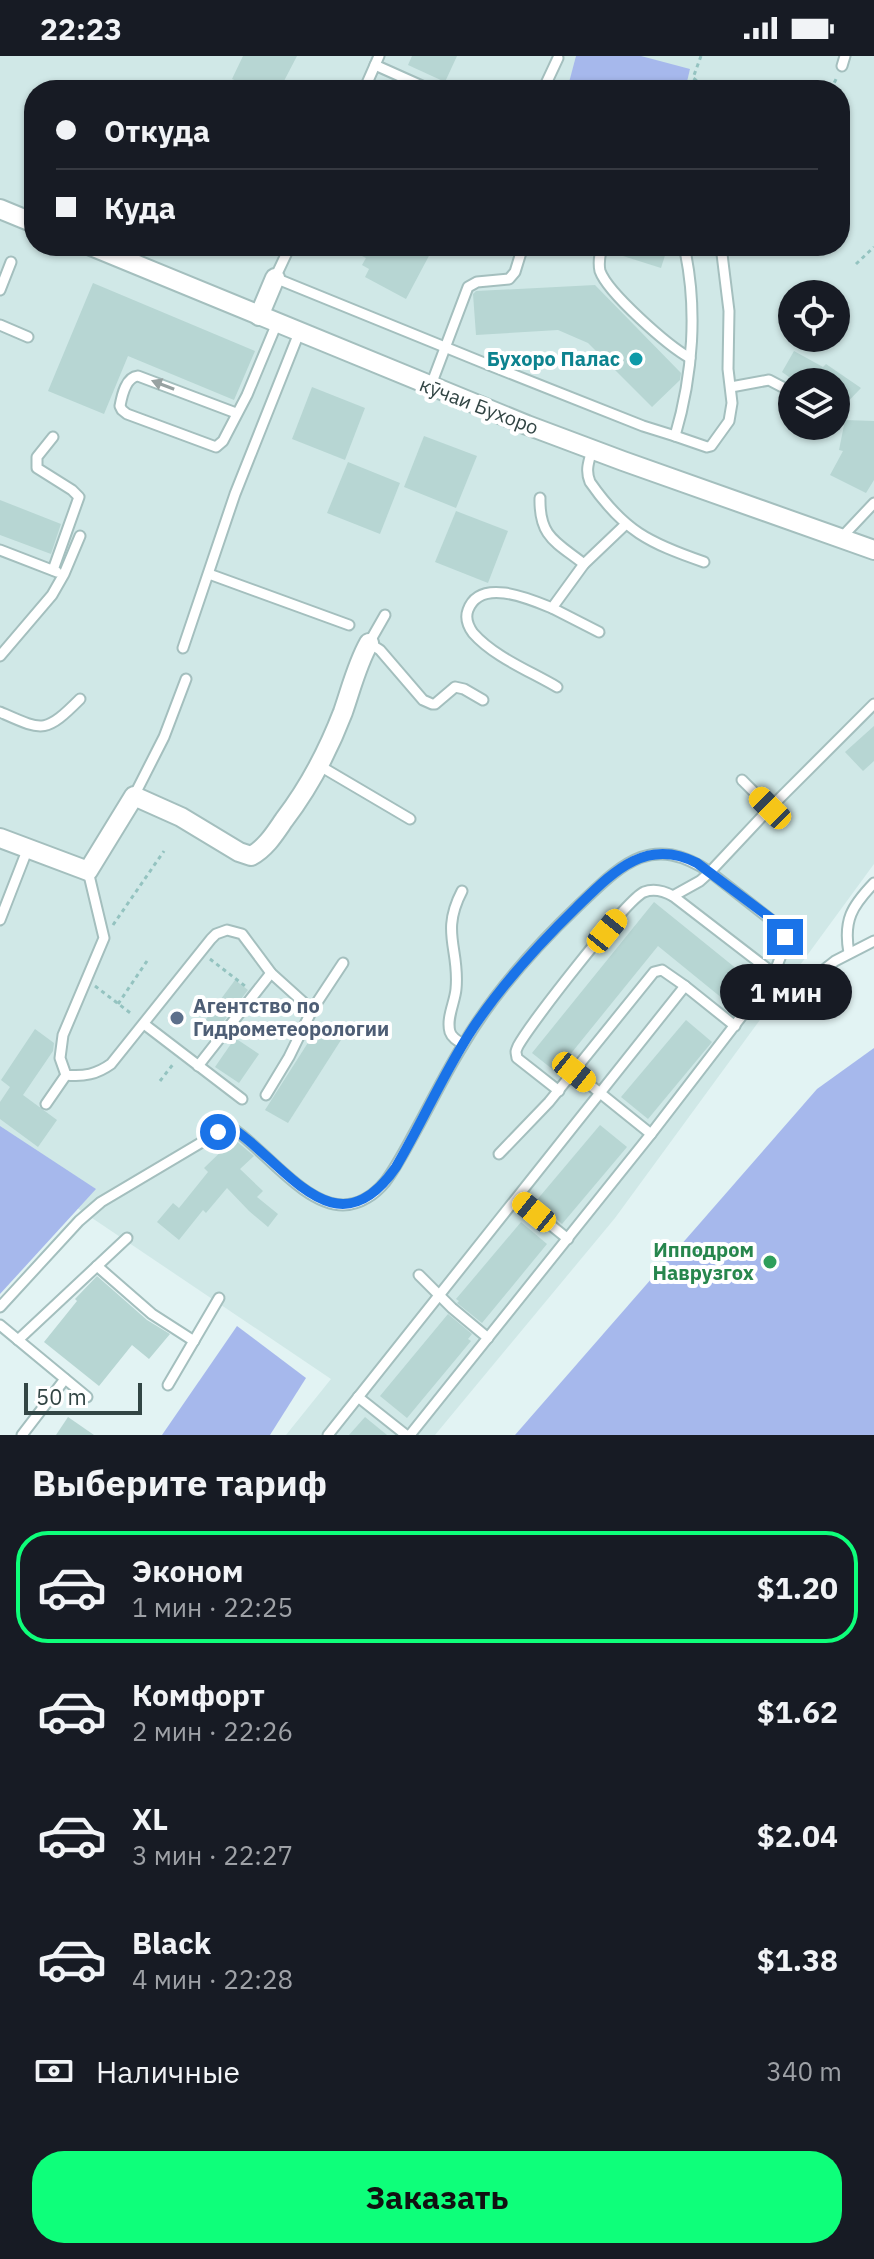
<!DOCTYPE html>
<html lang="ru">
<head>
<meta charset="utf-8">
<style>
  :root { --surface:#171b24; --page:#20242c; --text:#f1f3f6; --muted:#9ea1a6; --line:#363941; --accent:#0eff7a }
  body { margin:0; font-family:"IBM Plex Sans",sans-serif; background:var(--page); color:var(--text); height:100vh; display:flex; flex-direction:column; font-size:30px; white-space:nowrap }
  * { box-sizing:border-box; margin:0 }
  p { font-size:26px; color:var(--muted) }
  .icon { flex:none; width:44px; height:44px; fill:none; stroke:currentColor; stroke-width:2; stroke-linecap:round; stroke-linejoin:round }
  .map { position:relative; height:1379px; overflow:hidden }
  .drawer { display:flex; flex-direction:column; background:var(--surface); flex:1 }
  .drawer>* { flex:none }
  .top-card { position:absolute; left:24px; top:24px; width:826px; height:176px; border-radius:32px; box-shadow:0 2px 6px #0004; display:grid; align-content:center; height:176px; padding:0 32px; background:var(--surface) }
  .tools { position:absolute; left:778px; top:224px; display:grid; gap:16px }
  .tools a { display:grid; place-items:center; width:72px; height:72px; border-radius:50%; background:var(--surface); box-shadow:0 2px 6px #0004; font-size:40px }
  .scale { position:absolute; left:24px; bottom:20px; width:118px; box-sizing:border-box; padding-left:8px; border:4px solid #324544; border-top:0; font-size:22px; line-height:28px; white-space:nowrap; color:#324544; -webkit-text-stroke:6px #fff; paint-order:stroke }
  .end { position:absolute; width:36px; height:36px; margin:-18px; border:10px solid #1a73e8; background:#fff; box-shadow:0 0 0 4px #fff }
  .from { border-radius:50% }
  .bubble { position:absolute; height:56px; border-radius:28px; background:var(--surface); box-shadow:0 2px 6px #0004; font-size:26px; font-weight:800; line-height:56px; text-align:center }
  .car { position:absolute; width:24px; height:48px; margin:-24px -12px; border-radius:10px; box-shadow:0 0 6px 2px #0007; background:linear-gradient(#f5c518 24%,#345 0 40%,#f5c518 0 76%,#345 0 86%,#f5c518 0) }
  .top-card b { display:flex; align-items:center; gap:28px; height:76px; font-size:30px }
  .top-card b+b { border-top:2px solid var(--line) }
  .top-card i { width:20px; height:20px; background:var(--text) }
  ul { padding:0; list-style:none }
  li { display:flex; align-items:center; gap:24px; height:112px; margin:0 16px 12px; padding:0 16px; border:4px solid transparent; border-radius:32px }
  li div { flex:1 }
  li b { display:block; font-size:30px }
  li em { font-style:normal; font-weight:800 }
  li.on { border-color:var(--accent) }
  li>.icon { width:72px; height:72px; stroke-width:1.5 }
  h2 { padding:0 32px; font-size:36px; line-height:96px }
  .pay { display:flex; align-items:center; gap:20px; height:88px; padding:0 32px; font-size:30px }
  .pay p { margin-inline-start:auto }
  .action { display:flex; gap:16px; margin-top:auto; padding:16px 32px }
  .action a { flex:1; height:92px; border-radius:32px; background:var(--accent); color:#111; font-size:32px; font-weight:800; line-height:92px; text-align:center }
  .status { display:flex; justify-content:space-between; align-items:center; height:56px; padding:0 40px; background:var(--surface); direction:ltr }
  .status svg { height:22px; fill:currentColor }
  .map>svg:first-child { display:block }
</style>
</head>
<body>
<div class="status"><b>22:23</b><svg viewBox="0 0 49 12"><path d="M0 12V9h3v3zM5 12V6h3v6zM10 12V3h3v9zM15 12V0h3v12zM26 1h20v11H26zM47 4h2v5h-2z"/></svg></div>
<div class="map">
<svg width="874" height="1379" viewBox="0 0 874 1379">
  <rect width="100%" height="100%" fill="#e2f3f3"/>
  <path fill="#d0e8e7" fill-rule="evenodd" d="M0 0H874V808L615 1162 435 1379H286L331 1323 0 1100ZM34 34H840V190H34ZM792 238H836V282H792ZM792 326H836V370H792Z"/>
  <g fill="#a6b8ec">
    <polygon points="576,0 641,0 690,13 685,34 567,34"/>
    <polygon points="874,992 874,1379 515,1379 817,1033"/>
    <polygon points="0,1070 96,1133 0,1238"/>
    <polygon points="237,1270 306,1322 270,1379 162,1379"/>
  </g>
  <g fill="#b7d6d3">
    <polygon points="243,0 297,0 284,25 304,34 256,34 232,23"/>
    <polygon points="412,0 457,0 445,26 408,9"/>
    <polygon points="342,190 388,190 396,194 399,190 420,190 431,196 406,243 365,221 369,213 362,209 366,202"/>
    <polygon points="626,190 668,190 661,212 623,200"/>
    <polygon points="93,227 255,295 234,344 128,300 104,358 48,335"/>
    <polygon points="595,229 681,317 680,324 652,351 588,287 558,274 476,279 473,238 476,235"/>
    <polygon points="794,295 823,311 826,308 861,332 836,358 836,326 796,326 782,316"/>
    <polygon points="312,331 365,352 345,404 292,383"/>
    <polygon points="845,364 874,365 874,424 866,437 830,419 843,395 839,394"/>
    <polygon points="424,380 477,400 456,452 404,431"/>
    <polygon points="348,406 400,427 380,478 327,457"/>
    <polygon points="0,444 61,468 51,498 0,479"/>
    <polygon points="456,455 508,475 488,527 435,506"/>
    <polygon points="874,670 874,705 863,715 845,696"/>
    <polygon points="654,846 748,922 728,947 658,890 556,1016 532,997"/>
    <polygon points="235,924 248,934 213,979 201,970"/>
    <polygon points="686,964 712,986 648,1063 621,1041"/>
    <polygon points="318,971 341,984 288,1067 265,1054"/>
    <polygon points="35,973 54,987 53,995 23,1039 57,1064 38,1091 0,1063 0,1046 10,1031 1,1024"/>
    <polygon points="235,982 259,998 239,1027 215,1011"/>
    <polygon points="600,1069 627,1091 562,1168 536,1145"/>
    <polygon points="234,1083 254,1100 240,1113 263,1135 257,1141 278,1158 268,1171 249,1155 227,1132 206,1157 203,1154 179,1184 157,1166 173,1147 179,1152 208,1116 204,1112"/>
    <polygon points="521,1166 547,1188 482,1267 457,1247 459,1245 456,1243"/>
    <polygon points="97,1220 147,1264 170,1278 149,1303 132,1289 99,1330 44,1286 77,1245 75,1243"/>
    <polygon points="448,1258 472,1278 468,1283 471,1285 407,1362 380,1340"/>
    <polygon points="68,1361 94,1379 56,1379"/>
    <polygon points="365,1361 387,1379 349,1379"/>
  </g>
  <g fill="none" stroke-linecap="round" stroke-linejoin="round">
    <g stroke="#a4bfbe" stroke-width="13">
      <g id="service">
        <polyline points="375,9 431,34"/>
        <polyline points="842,10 845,0"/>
        <polyline points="364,34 379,0"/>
        <polyline points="455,34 469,34"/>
        <polyline points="543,34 558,2"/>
        <path d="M290 190 275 222 484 307 643 370 675 380C693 319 698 252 684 190"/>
        <path d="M602 190C600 198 598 206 600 215 608 237 668 290 690 302"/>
        <polyline points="0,234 11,206"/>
        <polyline points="0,269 28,281"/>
        <polyline points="431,329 468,231 477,226 509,223 515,216 523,190"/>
        <polyline points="731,331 769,324 792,336"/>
        <path d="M236 357 138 320C126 321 122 339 120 350L122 354 127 358 216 391 223 385 247 339 277 267"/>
        <polyline points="675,380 707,391 711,390 729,365 732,347 728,313 729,255 721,190"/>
        <path d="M592 394C589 405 585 414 590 426 624 475 649 487 704 506"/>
        <path d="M540 442C539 481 556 486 584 508"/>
        <polyline points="841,482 874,447"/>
        <polyline points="0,494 57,516"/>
        <polyline points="53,514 79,441 72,434 37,412 37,401 53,381"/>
        <polyline points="209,518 349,569"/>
        <polyline points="552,552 599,576"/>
        <polyline points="385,559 369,587 380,594 423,644 432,648 435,648 455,631 464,633 483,644"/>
        <polyline points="183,592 235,438 299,277"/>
        <polyline points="0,600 52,539 64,518 80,480"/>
        <path d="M557 631C530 615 494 601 473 577 468 570 465 562 468 554 480 521 530 543 552 552L584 508 626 468"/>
        <path d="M0 656C43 675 45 678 80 643"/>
        <polyline points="320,710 410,763"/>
        <polyline points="742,724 770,752"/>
        <polyline points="134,740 164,681 186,623"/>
        <path d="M88 815 104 882 63 979 60 1002 66 1019C84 1021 97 1018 111 1008L211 883 216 878 227 874 242 878 271 917 312 954 289 1001 266 1039"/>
        <path d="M462 835C440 877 460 893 456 933 455 946 446 962 450 976 452 982 458 985 463 988"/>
        <polyline points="0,864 28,792"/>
        <path d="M849 897C843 864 852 850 874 827"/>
        <polyline points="798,934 835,905 874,885"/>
        <polyline points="312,954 343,907"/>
        <polyline points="144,968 242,1043"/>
        <polyline points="198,1010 271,917"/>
        <polyline points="574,1016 651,1078"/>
        <path d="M559 1035 517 1002C516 995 515 997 518 990 530 968 626 844 644 836 654 832 664 835 673 840L773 917"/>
        <polyline points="46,1048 66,1019"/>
        <polyline points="499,1098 549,1046 654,916 662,914 685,930"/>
        <polyline points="517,1142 568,1183"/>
        <polyline points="97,1210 152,1258 194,1285"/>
        <polyline points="419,1219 452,1252 488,1282"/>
        <path d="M0 1251 79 1165 101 1146 224 1073 235 1074C265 1095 305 1149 343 1149 360 1149 375 1138 385 1126 397 1110 406 1092 416 1074 432 1045 446 1016 463 989 494 936 535 891 579 849 623 807 651 777 710 816L770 752 874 648"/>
        <polyline points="0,1269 87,1341"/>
        <polyline points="18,1284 127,1182"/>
        <polyline points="168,1329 219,1242"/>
        <polyline points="358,1341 406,1379"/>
        <polyline points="22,1379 65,1323"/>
        <polyline points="328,1379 685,930 735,970"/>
        <polyline points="410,1379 651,1078 764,931 777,910 783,894 785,881 779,870 710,816 700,825 673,840"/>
      </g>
    </g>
    <g stroke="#a4bfbe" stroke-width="22">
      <g id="minor">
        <polyline points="0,153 34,167"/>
        <polyline points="91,190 527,369 623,405 874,494"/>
        <polyline points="259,260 275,222"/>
        <path d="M0 782 88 815 134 740 181 761 239 796 251 800C266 792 275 777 284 764 310 730 328 695 343 656 351 633 357 608 369 587"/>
      </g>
    </g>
    <g stroke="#94c3c0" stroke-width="3" stroke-dasharray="4 4" stroke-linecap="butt">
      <polyline points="701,0 693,22 710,34"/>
      <polyline points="831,34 837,21"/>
      <polyline points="856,208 874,191"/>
      <polyline points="113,869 164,795"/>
      <polyline points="210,903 245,930"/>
      <polyline points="95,930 133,959"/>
      <polyline points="118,948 147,905"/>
      <polyline points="160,1025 174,1007"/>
    </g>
    <use href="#service" stroke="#fff" stroke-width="9"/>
    <use href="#minor" stroke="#fff" stroke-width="18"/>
  </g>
  <defs><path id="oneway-solid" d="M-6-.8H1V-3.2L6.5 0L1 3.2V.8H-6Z" transform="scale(2)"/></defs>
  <use fill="#98a2a2" href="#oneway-solid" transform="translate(163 329) rotate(-159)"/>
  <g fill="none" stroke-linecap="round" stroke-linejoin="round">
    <path stroke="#1a73e8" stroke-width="10" d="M218 1076 228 1072 235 1074C288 1111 337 1197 396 1111 423 1065 444 1016 473 972 503 927 538 889 576 852 611 818 645 780 697 807L773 864 783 875 785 881"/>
  </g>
  <circle fill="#0f9aa8" stroke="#fff" stroke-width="3" cx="636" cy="303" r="8"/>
  <circle fill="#5c6f8a" stroke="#fff" stroke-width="3" cx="177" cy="962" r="8"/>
  <circle fill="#2e9e5b" stroke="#fff" stroke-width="3" cx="770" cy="1206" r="8"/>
  <g text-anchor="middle" stroke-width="8" stroke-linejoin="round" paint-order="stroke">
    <g font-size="20" font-weight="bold" fill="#0d838f" stroke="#fff" text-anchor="end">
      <text x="620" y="310">Бухоро Палас</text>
    </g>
    <g font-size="20" fill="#324544" stroke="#fff">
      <text transform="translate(479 350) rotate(21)" y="7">кӯчаи Бухоро</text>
    </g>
    <g font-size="20" font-weight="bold" fill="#4e5e75" stroke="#fff" text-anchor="start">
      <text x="193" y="957">Агентство по<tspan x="193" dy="23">Гидрометеорологии</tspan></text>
    </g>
    <g font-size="20" font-weight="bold" fill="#27864d" stroke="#fff" text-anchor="end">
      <text x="754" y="1201">Ипподром<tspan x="754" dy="23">Наврузгох</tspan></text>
    </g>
  </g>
</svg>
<div class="tools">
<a><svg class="icon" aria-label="locate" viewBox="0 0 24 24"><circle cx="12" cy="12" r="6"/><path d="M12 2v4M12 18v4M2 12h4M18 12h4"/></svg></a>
<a><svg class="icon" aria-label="layers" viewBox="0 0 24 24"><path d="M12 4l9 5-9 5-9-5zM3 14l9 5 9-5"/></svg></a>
</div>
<div class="scale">50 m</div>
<i class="end from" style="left:218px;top:1076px"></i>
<i class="end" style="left:785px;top:881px"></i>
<div class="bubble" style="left:720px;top:908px;width:132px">1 мин</div>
<i class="car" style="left:770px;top:752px;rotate:315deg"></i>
<i class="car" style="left:607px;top:875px;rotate:39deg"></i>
<i class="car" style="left:574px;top:1016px;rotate:129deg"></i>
<i class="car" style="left:534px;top:1156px;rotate:309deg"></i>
<div class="top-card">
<b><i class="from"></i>Откуда</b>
<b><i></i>Куда</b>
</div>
</div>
<section class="drawer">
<h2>Выберите тариф</h2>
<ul>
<li class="on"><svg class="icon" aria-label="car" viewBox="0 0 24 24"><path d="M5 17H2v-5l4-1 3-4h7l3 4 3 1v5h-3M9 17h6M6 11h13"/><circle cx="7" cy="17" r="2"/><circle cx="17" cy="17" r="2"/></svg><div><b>Эконом</b><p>1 мин · 22:25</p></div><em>$1.20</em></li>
<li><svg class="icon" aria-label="car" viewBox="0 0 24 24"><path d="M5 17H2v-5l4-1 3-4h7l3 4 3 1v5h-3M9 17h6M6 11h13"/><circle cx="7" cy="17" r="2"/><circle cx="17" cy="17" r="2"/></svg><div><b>Комфорт</b><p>2 мин · 22:26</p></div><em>$1.62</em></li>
<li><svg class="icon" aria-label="car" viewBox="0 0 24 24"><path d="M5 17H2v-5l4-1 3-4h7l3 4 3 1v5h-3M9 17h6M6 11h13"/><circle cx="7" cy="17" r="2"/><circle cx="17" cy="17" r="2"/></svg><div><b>XL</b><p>3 мин · 22:27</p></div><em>$2.04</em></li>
<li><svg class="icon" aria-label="car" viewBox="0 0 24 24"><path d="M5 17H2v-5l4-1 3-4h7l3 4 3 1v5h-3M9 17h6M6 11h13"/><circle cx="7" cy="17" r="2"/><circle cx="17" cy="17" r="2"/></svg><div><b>Black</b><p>4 мин · 22:28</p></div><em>$1.38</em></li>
</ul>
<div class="pay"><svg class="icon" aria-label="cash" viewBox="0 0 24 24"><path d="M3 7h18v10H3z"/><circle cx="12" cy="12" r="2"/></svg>Наличные<p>340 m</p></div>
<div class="action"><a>Заказать</a></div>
</section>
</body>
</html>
